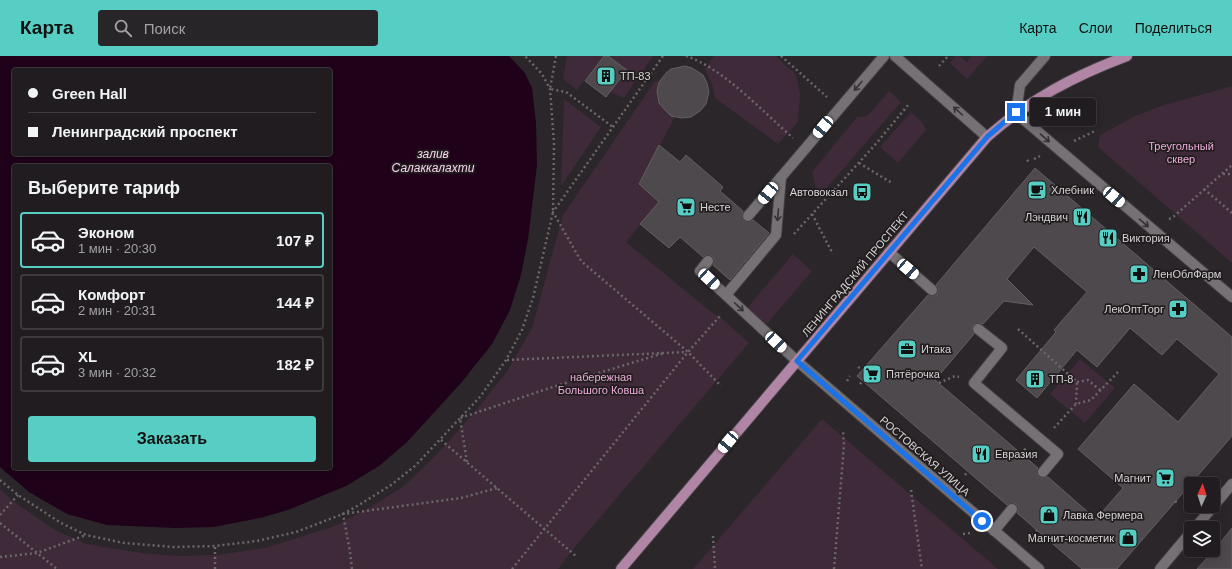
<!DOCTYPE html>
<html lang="ru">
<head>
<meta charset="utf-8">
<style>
  :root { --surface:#201c1f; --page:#282528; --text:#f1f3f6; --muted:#a2a1a4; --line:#3d3a3d; --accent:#56cec3 }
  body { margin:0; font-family:Helvetica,sans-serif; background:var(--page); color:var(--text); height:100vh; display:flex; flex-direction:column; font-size:15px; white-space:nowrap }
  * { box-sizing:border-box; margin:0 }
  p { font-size:13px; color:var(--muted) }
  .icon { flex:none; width:22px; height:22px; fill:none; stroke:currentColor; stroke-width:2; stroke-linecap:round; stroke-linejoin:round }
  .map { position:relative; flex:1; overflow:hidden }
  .drawer { position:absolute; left:12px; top:108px; width:320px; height:306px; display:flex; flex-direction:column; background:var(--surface); border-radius:4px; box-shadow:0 2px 10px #0003,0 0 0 1px var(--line) }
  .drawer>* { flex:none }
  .banner { position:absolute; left:12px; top:12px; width:320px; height:88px; border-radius:4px; box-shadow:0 2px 10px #0003,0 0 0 1px var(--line); display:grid; align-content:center; height:88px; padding:0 16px; background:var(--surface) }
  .needle { width:26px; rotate:3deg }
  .tools { position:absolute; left:1184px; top:421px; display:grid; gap:8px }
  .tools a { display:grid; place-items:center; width:36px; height:36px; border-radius:4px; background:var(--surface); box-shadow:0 2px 10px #0003,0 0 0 1px var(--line); font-size:20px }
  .end { position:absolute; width:18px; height:18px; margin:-9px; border:5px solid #1a73e8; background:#fff; box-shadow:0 0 0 2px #fff }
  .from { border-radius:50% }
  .bubble { position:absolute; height:28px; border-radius:4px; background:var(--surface); box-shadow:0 2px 10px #0003,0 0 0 1px var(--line); font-size:13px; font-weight:800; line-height:28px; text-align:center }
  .car { position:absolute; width:12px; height:24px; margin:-12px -6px; border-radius:5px; box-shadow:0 0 3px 1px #0007; background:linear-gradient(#fff 24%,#345 0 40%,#fff 0 76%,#345 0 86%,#fff 0) }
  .banner b { display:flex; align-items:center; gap:14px; height:38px; font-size:15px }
  .banner b+b { border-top:1px solid var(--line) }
  .banner i { width:10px; height:10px; background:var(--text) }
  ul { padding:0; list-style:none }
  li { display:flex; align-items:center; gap:12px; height:56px; margin:0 8px 6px; padding:0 8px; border:2px solid var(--line); border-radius:4px }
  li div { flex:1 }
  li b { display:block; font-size:15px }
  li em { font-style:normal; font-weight:800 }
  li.current { border-color:var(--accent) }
  li>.icon { width:36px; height:36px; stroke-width:1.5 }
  h2 { padding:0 16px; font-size:18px; line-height:48px }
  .button { display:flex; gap:8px; margin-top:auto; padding:8px 16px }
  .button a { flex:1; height:46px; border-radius:4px; background:var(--accent); color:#111; font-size:16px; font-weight:800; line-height:46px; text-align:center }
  header { display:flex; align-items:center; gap:24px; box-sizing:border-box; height:56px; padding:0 20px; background:var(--accent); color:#111 }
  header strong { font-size:19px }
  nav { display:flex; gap:22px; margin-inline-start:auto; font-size:14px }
  .search { width:280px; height:36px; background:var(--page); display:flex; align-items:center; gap:10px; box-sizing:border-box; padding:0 14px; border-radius:4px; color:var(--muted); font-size:15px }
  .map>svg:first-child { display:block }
</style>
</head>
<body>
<header>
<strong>Карта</strong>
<div class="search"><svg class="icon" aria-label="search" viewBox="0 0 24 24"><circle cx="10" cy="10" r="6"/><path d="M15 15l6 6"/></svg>Поиск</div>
<nav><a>Карта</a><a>Слои</a><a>Поделиться</a></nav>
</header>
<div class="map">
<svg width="1232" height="513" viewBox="0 0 1232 513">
  <rect width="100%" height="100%" fill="#2a2629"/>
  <g fill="#3f2a39">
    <polygon points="567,0 604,0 577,34 563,23"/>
    <polygon points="608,0 653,0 624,42 610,36 627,14"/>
    <polygon points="714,0 775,0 796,18 800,38 798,66 778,88 715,42 712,28 705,13"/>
    <polygon points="956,0 960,0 967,6 972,0 987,0 967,23 950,7"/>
    <path d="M655 25 659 26C659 43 657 52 675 61L639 128 659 146 626 186 710 255 720 261 749 287 574 492 558 513H0V433L13 445 55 474 86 488 141 497 178 500 217 499 265 492 332 471 369 452 404 430 437 398 473 358 506 317 532 272 563 159Z"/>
    <polygon points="1232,30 1232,207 1098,91 1100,79 1135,60 1164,49"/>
    <polygon points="889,35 901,46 818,142 812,116 857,61 867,60"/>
    <polygon points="564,43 601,71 561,130"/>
    <polygon points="911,56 923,67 926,74 898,107 880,91"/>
    <polygon points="793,198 812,215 761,275 742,258"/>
    <polygon points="1080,303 1115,332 1085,367 1050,338"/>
    <polygon points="822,363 998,513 693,513"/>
  </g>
  <path fill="#1f0219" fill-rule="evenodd" d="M0 0H509L525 17 532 32 536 67 537 109 528 183 521 219 510 254 492 288 461 327 407 386 379 410 346 430 288 454 260 462 214 471 175 472 107 469 67 458 29 436 0 411ZM14 14H330V98H14ZM14 110H330V412H14Z"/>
  <g fill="#4e494c" stroke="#635e61" fill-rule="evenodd">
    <polygon points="604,0 608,0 627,14 606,41 585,25"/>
    <polygon points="685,10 692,12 703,19 707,27 709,36 706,48 700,55 691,61 682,62 671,60 664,53 659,47 657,35 659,26 666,17 671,13"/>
    <polygon points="659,89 680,106 686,99 723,131 720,135 743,155 742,159 744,165 750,166 753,164 769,177 730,224 713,209 714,203 712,200 706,199 703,201 680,181 669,192 640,168 659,146 639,128"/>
    <path d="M1035 112 1232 281V380L1117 513H1082L1017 457 1018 454 1016 448 1013 447 1007 449 857 320 928 239 934 240 937 238 938 232 936 229ZM1034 191 1087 236 1054 274 1056 276 1016 324 1037 342 1077 294 1097 311 1130 272 1162 299 1177 283 1219 318 1178 366 1134 328 1078 393 1123 432 1096 463 1048 421 1042 422 1039 421 1037 418 1038 412 935 324 974 278 972 272 973 269 979 267 983 268 1004 245 1033 249 1007 223Z"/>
    <polygon points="1232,472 1232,513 1197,513 1216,492"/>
  </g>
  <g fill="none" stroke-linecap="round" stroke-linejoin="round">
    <g stroke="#454244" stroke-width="12">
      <g id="service">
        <polyline points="895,0 987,81"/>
        <polyline points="748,160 884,0"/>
        <polyline points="889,196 932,234"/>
        <polyline points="708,205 700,215 797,305"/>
        <polyline points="726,239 776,179 781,121"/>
        <polyline points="978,273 1002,292 974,327 1058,398 1043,416"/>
        <polyline points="994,475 1012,453"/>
      </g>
    </g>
    <g stroke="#454244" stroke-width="12">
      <g id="minor">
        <polyline points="1045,0 1020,29 1016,57 1232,241"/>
        <polyline points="797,305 1039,513"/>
        <polyline points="1195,472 1232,428"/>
        <polyline points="1160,513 1191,476"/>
      </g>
    </g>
    <g stroke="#454244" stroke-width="12">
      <path id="primary" d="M621 513 987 81C1030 43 1074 20 1127 0"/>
    </g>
    <g stroke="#6b676a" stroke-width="2.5" stroke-dasharray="2 3" stroke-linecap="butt">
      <polyline points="556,0 550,33 566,36 613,71"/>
      <polyline points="663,0 553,156 581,205 688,296 721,330"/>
      <path d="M686 0C723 12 763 56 793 82"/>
      <polyline points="781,0 827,41"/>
      <polyline points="939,10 948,0"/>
      <polyline points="1074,85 1095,75"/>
      <polyline points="1034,103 1040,100"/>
      <polyline points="1027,104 1030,107"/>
      <polyline points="859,107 892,127"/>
      <polyline points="1223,118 1232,118"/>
      <polyline points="1204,133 1232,157"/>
      <polyline points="812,158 833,198"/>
      <polyline points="1169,163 1172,162 1232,109"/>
      <polyline points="794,178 874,90 909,48"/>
      <polyline points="1018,273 1077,326 1076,348"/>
      <polyline points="507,304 687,296"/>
      <polyline points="858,311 863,314"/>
      <polyline points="847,325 850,320"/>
      <polyline points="1077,326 1088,324 1100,334"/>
      <polyline points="939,327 955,320 959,321"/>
      <polyline points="860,328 863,324"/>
      <polyline points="1054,372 1076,348 1091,344 1118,316"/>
      <polyline points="441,384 577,501"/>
      <polyline points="1021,398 1026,392"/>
      <polyline points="467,406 460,362 553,331 664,297"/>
      <polyline points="965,419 968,415"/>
      <polyline points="0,424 18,439 61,467 86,479 124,487 174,491 215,490 257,485 296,476 343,458 359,449 391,429 415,410 480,341 506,304 522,274 533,242 553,156 554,87 550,33 542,18 525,0"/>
      <polyline points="911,434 922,513"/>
      <polyline points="1175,445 1179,448"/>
      <polyline points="0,459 18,439"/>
      <polyline points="0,467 57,513"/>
      <polyline points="963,478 970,477"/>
      <polyline points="1033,479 1037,474"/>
      <polyline points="713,480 715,513"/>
      <polyline points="0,501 37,497 86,479"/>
      <polyline points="215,513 215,490"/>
      <polyline points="352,513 350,496 343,458 461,442 497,432"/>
      <polyline points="512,513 688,296 721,259"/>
      <polyline points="834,513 844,389 843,375"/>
    </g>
    <use href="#service" stroke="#767174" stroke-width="10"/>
    <use href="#minor" stroke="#767174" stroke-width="10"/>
    <use href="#primary" stroke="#b185a5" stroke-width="10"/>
  </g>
  <defs><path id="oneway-shaft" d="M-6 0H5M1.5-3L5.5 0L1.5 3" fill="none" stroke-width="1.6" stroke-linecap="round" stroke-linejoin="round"/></defs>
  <g stroke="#363234">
    <use href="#oneway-shaft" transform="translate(858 30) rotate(130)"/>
    <use href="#oneway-shaft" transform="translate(958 55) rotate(-138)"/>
    <use href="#oneway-shaft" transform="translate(1045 82) rotate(41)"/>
    <use href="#oneway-shaft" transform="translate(778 159) rotate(95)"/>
    <use href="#oneway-shaft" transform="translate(1144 167) rotate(41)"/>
    <use href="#oneway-shaft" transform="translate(739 251) rotate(43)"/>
  </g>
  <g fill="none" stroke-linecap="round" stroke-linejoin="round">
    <polyline stroke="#1a73e8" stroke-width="5" points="982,465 797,305 987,81 1016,56"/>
  </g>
  <defs>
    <g id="building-square" transform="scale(1)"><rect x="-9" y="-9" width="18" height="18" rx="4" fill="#56cec3" stroke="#211d1f"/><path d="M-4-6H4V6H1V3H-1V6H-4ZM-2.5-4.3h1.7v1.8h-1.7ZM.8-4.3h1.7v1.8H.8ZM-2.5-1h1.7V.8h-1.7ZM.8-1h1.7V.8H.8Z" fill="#111"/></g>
    <g id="cafe-square" transform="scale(1)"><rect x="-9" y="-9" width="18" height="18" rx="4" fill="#56cec3" stroke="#211d1f"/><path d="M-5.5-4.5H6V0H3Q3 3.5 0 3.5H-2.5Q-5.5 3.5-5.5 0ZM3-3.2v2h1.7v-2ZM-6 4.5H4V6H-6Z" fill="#111"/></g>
    <g id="bus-square" transform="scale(1)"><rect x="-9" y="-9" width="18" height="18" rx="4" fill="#56cec3" stroke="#211d1f"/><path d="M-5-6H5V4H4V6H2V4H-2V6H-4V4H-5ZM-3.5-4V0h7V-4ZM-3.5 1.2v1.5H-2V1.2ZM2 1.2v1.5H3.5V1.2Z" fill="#111"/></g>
    <g id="supermarket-square" transform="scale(1)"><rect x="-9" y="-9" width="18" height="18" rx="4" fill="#56cec3" stroke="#211d1f"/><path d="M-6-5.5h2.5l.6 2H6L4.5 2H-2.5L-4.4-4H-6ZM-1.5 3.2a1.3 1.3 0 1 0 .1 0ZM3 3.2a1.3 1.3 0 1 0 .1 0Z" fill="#111"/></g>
    <g id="restaurant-square" transform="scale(1)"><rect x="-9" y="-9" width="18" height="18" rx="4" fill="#56cec3" stroke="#211d1f"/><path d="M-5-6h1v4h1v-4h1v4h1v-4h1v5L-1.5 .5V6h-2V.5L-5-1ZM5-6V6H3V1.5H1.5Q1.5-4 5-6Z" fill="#111"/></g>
    <g id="pharmacy-square" transform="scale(1)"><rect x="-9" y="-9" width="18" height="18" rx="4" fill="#56cec3" stroke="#211d1f"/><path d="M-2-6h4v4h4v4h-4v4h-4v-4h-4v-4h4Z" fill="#111"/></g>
    <g id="office-square" transform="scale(1)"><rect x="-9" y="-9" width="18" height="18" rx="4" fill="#56cec3" stroke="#211d1f"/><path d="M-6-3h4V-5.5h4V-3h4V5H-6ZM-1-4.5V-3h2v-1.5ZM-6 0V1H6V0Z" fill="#111"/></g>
    <g id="shop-square" transform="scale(1)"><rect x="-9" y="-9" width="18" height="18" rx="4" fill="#56cec3" stroke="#211d1f"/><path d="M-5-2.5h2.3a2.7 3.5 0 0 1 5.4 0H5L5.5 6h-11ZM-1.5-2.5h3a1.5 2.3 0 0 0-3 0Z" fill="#111"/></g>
  </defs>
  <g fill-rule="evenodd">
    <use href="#building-square" x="606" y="20"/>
    <use href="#cafe-square" x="1037" y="134"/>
    <use href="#bus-square" x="862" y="136"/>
    <use href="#supermarket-square" x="686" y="151"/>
    <use href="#restaurant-square" x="1082" y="161"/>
    <use href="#restaurant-square" x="1108" y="182"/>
    <use href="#pharmacy-square" x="1139" y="218"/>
    <use href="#pharmacy-square" x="1178" y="253"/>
    <use href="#office-square" x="907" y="293"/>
    <use href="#supermarket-square" x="872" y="318"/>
    <use href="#building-square" x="1035" y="323"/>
    <use href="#restaurant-square" x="981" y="398"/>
    <use href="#supermarket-square" x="1165" y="422"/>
    <use href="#shop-square" x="1049" y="459"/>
    <use href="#shop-square" x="1128" y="482"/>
  </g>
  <g text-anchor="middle" stroke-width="3.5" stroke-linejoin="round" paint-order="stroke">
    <g font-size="11" fill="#d5d2d4" stroke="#211d1f" text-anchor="start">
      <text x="620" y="24">ТП-83</text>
      <text x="1051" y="138">Хлебник</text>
      <text x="848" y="140" text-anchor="end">Автовокзал</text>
      <text x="700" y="155">Несте</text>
      <text x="1068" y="165" text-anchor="end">Лэндвич</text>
      <text x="1122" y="186">Виктория</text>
      <text x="1153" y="222">ЛенОблФарм</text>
      <text x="1164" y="257" text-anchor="end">ЛекОптТорг</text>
      <text x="921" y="297">Итака</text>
      <text x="886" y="322">Пятёрочка</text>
      <text x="1049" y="327">ТП-8</text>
      <text x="995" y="402">Евразия</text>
      <text x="1151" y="426" text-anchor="end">Магнит</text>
      <text x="1063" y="463">Лавка Фермера</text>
      <text x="1114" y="486" text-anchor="end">Магнит-косметик</text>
    </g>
    <g font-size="11" fill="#ebacd9" stroke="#211d1f">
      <text x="1181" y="94">Треугольный<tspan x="1181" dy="13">сквер</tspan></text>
      <text x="601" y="325">набережная<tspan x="601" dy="13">Большого Ковша</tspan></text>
    </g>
    <g font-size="11" fill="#d5d2d4" stroke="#211d1f">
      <text transform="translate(855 218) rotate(-50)" y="4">ЛЕНИНГРАДСКИЙ ПРОСПЕКТ</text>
      <text transform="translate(925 400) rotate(41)" y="4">РОСТОВСКАЯ УЛИЦА</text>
    </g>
    <g font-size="12" font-style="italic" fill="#f9d1ec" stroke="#211d1f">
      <text x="433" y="102">залив<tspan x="433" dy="14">Салаккалахти</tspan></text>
    </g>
  </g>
</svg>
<div class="tools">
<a><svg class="needle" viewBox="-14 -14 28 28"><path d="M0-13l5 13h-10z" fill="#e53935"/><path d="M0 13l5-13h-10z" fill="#a2a1a4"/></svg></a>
<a><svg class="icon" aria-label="layers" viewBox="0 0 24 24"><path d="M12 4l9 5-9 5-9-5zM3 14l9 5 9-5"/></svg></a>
</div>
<i class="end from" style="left:982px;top:465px"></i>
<i class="end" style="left:1016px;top:56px"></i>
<div class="bubble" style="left:1030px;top:42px;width:66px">1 мин</div>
<i class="car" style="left:823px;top:71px;rotate:220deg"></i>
<i class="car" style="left:768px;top:137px;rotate:219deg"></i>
<i class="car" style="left:1114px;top:141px;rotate:131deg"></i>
<i class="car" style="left:908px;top:213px;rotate:131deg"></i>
<i class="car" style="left:709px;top:223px;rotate:133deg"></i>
<i class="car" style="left:776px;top:286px;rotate:133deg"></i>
<i class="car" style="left:728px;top:386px;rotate:220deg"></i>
<div class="banner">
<b><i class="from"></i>Green Hall</b>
<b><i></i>Ленинградский проспект</b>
</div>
<section class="drawer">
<h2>Выберите тариф</h2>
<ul>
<li class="current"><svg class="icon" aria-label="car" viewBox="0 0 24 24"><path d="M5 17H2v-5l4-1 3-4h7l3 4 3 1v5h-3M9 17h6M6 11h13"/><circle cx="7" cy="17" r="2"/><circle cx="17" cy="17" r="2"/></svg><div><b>Эконом</b><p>1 мин · 20:30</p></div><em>107 ₽</em></li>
<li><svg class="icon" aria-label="car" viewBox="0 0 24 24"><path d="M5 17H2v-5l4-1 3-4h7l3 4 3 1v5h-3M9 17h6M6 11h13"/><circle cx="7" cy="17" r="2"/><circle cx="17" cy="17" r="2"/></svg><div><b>Комфорт</b><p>2 мин · 20:31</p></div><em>144 ₽</em></li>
<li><svg class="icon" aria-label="car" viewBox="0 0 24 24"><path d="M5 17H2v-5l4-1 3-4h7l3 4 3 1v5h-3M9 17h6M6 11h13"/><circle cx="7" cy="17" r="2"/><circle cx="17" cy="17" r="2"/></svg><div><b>XL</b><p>3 мин · 20:32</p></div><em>182 ₽</em></li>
</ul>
<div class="button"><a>Заказать</a></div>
</section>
</div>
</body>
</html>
